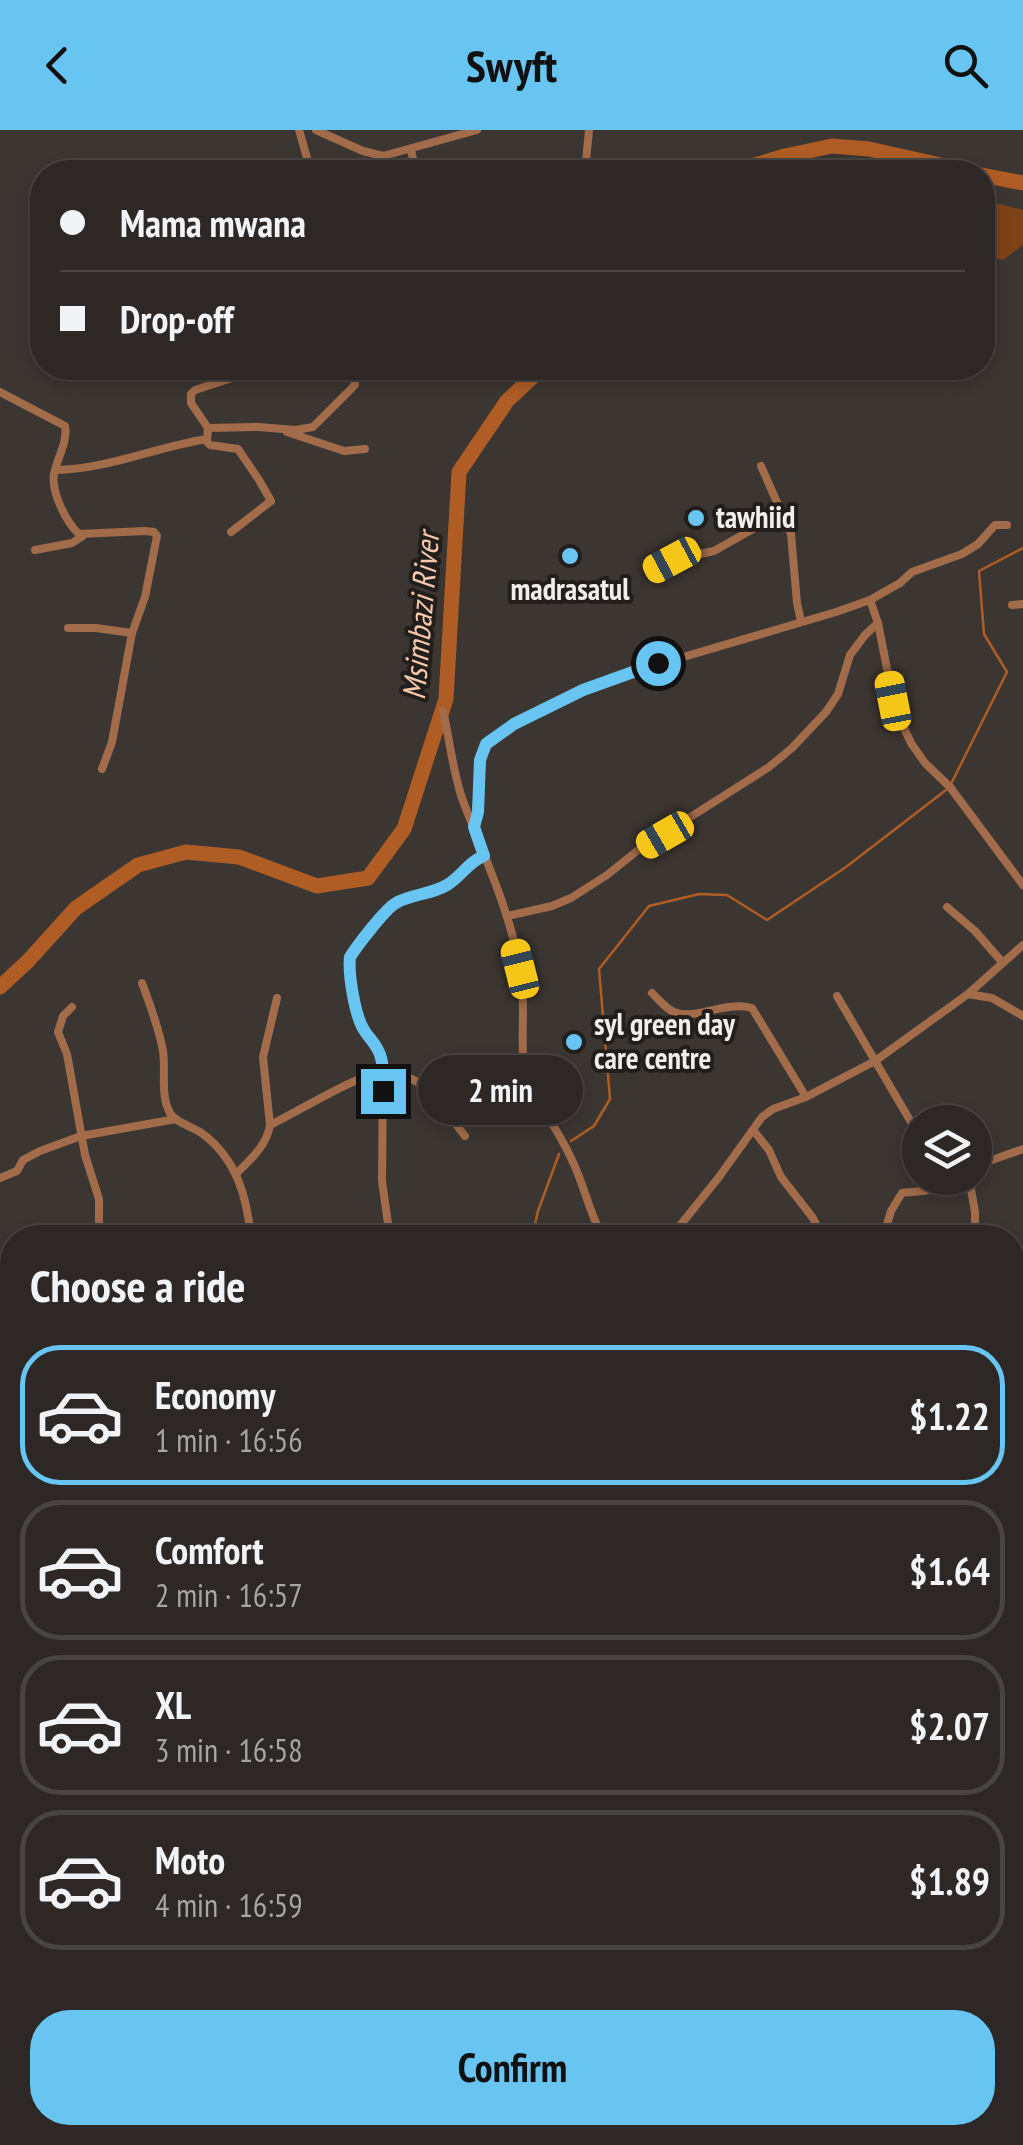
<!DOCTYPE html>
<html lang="en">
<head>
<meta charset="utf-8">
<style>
  :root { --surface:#2d2826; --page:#35302e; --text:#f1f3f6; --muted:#a7a6a7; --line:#484443; --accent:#68c4f0 }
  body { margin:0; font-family:"PT Sans Narrow",sans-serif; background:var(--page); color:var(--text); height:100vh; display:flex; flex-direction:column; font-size:38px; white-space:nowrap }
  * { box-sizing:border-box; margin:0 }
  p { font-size:32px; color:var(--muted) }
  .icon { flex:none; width:55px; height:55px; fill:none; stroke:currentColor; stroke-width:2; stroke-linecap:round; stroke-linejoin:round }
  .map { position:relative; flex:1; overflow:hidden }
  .details { position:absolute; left:0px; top:1095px; width:1025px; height:920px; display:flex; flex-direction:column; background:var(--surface); border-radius:40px 40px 0 0; box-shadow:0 5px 15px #0003,0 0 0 2px var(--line) }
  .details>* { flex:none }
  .guide { position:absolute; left:30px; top:30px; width:965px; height:220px; border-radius:40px; box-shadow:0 5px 15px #0003,0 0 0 2px var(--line); display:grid; align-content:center; height:220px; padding:0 30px; background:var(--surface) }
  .tools { position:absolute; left:902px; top:975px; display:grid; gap:20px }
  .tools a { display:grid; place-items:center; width:90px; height:90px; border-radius:50%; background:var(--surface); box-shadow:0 5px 15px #0003,0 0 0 2px var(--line); font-size:50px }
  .end { position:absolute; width:45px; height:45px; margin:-22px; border:12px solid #68c4f0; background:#111; box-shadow:0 0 0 5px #111 }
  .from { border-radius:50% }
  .bubble { position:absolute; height:70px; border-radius:35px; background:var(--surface); box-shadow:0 5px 15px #0003,0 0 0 2px var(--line); font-size:32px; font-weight:600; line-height:70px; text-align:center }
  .car { position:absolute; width:30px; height:60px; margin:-30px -15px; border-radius:12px; box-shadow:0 0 8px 2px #0007; background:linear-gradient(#f5c518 24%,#345 0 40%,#f5c518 0 76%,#345 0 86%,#f5c518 0) }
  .guide b { display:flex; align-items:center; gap:35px; height:95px; font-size:38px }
  .guide b+b { border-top:2px solid var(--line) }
  .guide i { width:25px; height:25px; background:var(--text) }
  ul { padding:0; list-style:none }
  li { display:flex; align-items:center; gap:30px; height:140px; margin:0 20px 15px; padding:0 10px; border:5px solid var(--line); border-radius:40px }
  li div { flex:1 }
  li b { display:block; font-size:38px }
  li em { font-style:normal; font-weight:600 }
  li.selected { border-color:var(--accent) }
  li>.icon { width:90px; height:90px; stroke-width:1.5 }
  h2 { padding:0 30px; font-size:45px; line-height:120px }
  .primary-button { display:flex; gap:20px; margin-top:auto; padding:20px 30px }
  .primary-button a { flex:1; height:115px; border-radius:40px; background:var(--accent); color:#111; font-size:40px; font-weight:600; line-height:115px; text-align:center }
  header { display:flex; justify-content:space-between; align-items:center; height:130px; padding:0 30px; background:var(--accent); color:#111; font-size:45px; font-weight:600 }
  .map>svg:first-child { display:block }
</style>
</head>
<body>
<header><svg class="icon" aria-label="back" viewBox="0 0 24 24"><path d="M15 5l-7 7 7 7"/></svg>Swyft<svg class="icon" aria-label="search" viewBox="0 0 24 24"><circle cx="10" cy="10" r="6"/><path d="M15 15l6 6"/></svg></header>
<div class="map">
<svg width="1023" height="2015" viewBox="0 0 1023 2015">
  <rect width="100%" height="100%" fill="#3c3632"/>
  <polygon fill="#7e4217" points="983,70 1023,80 1023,115 1003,130 983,126"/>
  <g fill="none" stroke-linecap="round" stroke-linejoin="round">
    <g stroke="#af5d24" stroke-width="2.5">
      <polyline points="951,654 1007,542 984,504 979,441 1023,418"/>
      <polyline points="571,1011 594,996 610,969 599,839 649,776 699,764 727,765 767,790 846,737 946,660"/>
      <polyline points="532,1108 538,1081 559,1024"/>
      <polyline points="12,1507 7,1515 8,1551 12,1554"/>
      <polyline points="0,1868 12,1822"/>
      <polyline points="473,2002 479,2015"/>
    </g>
    <g stroke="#af5d24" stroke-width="15">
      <polyline points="742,42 748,37 785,26 832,16 869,19 972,42"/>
      <polyline points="982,45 1023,53"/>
      <polyline points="0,857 28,831 76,778 138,735 186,722 239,727 317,756 368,748 404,699 446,569 459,342 507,271 542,238"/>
    </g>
    <g stroke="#a26c4b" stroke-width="8">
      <polyline points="299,0 311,42"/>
      <polyline points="316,0 363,21 383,26 477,0"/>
      <polyline points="411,20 416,42"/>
      <polyline points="585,42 589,0"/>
      <path d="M0 262 65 296C68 312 57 328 54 344 51 362 66 392 79 404L145 401 154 402 157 406 145 467 132 503 112 612 102 639"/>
      <polyline points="208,298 258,297 296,300 313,297 355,255 352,238"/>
      <polyline points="287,302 344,321 365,319"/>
      <polyline points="761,336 791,404 797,473 801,491"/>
      <path d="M56 340C108 339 156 317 207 309"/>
      <polyline points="231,402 271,371 259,350 238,319 210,315 207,312 208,298 191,273 191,264 195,260 262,238"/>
      <polyline points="35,420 72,413 83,406"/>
      <polyline points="649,443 672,430 714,421 783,382"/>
      <polyline points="870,470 878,493 895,579 911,613 925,633 950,657 1023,755"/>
      <polyline points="1012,475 1023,474"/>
      <polyline points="68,498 96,498 132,503"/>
      <path d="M443 581C450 611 453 644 463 671 484 726 510 781 520 839 527 875 519 911 525 946 538 975 558 999 571 1028 584 1054 589 1082 603 1108"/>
      <polyline points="474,697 483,620 486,614 514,594 612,548 836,482 870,470 900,453 912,442 962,424 978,414 995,395 1007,395"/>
      <polyline points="947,777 975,801 1003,833"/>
      <polyline points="507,786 552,776 571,768 607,745 637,721 769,637 792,618 826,582 838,564 850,525 865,505 878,493"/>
      <path d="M142 853C150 875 159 898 163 921 166 940 160 966 170 983 176 993 194 997 203 1004 237 1030 247 1067 251 1108"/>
      <path d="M652 863C659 870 668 881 677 883 697 889 726 871 752 878L806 967"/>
      <polyline points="968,864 1023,815"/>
      <polyline points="837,866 911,992 920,1000"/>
      <polyline points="72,877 63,886 58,902 67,924 85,1025 99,1069 99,1108"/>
      <polyline points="441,977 459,955 466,951 473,950 505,959 530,957"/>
      <path d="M270 995C296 983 357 944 382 943 396 942 415 948 425 958 440 971 452 990 465 1006"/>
      <polyline points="753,1000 769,1020 781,1047 813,1088 818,1098 818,1108"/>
      <polyline points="975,1036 1023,1019"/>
      <path d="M237 1043C251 1029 267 1015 270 995L263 927 277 868"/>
      <polyline points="0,1048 17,1041 23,1030 40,1021 81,1006 176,989"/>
      <polyline points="969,1048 975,1082 975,1108"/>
      <path d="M390 1108 382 1051 383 942C380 918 377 920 365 901 357 890 354 870 351 856 350 847 347 834 351 825 355 818 390 776 397 773 413 765 431 764 448 754 462 746 469 732 484 726"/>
      <polyline points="670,1108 719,1047 762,987 773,979 806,967 875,931 968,864 992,868 1023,886"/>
      <path d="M883 1108 891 1081 902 1063C923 1061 941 1061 959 1048"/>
      <polyline points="0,1221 12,1219"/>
      <polyline points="1012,1239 1023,1234"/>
      <polyline points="0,1367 12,1400"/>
      <polyline points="0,1427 12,1430"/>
      <polyline points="1012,1483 1023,1478"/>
      <polyline points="0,1566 8,1573 12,1581"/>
      <polyline points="0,1729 12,1710"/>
      <polyline points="289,2002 298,2015"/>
      <polyline points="485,2002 491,2015"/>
      <polyline points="501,2002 507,2015"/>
      <polyline points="43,2015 52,2002"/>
      <polyline points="218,2015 230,2002"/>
    </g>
    <g stroke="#dd8751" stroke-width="10">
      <polyline points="1012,1795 1023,1786"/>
      <polyline points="581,2015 607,2002"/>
    </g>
    <g stroke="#97928f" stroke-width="2.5" stroke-dasharray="18 18" stroke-linecap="butt">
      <polyline points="1012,1839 1023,1833"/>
      <polyline points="1012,1857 1023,1851"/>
      <polyline points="664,2015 689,2002"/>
      <polyline points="700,2015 725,2002"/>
    </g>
  </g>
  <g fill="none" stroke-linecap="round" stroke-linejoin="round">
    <path stroke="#68c4f0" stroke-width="12" d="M383 961C383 950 384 938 381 928 378 915 370 910 364 900 355 886 348 844 350 827 357 816 385 779 396 773 411 764 430 765 447 755 462 746 468 732 484 726L474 697 478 682 480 630 486 614 514 594 583 560 658 533"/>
  </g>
  <g fill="#68c4f0" stroke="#211e1c" stroke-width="4">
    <circle cx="696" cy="388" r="10"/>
    <circle cx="570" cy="426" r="10"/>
    <circle cx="574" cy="912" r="10"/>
  </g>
  <g text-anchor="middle" stroke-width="8" stroke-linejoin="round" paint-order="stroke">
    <g font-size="30" font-weight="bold" fill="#f2eeec" stroke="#211e1c" text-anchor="start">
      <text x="716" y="398">tawhiid</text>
      <text x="570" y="470" text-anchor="middle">madrasatul</text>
      <text x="594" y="905">syl green day<tspan x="594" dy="34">care centre</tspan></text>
    </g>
    <g font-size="32" font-style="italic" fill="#f6c9af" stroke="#211e1c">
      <text transform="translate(421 486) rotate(-85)" y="11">Msimbazi River</text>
    </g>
  </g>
</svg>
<div class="tools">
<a><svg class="icon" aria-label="layers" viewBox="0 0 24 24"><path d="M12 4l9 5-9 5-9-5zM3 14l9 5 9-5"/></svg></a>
</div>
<i class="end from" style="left:658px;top:533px"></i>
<i class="end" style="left:383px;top:961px"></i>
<div class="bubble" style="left:418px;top:925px;width:165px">2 min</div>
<i class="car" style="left:672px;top:430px;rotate:242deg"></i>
<i class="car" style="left:893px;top:571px;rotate:349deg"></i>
<i class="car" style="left:665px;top:705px;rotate:240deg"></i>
<i class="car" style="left:520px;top:839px;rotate:346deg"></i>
<div class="guide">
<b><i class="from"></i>Mama mwana</b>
<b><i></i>Drop-off</b>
</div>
<section class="details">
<h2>Choose a ride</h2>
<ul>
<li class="selected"><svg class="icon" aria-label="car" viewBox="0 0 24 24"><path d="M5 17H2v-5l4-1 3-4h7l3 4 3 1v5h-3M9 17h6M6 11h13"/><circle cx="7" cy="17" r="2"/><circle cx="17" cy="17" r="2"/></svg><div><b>Economy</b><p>1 min · 16:56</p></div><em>$1.22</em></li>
<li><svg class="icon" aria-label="car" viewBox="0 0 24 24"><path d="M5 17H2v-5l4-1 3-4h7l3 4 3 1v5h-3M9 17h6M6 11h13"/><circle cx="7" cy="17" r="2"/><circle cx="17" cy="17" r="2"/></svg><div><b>Comfort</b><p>2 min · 16:57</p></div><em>$1.64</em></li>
<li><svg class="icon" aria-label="car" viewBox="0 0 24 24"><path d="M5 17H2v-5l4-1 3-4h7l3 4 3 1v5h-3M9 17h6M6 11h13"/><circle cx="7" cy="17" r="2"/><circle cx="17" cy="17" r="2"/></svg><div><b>XL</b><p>3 min · 16:58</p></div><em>$2.07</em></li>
<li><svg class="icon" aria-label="car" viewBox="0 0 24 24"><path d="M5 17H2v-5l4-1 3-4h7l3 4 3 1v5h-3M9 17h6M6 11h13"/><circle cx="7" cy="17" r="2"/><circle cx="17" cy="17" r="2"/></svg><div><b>Moto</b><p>4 min · 16:59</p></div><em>$1.89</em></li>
</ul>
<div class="primary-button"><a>Confirm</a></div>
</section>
</div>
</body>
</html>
